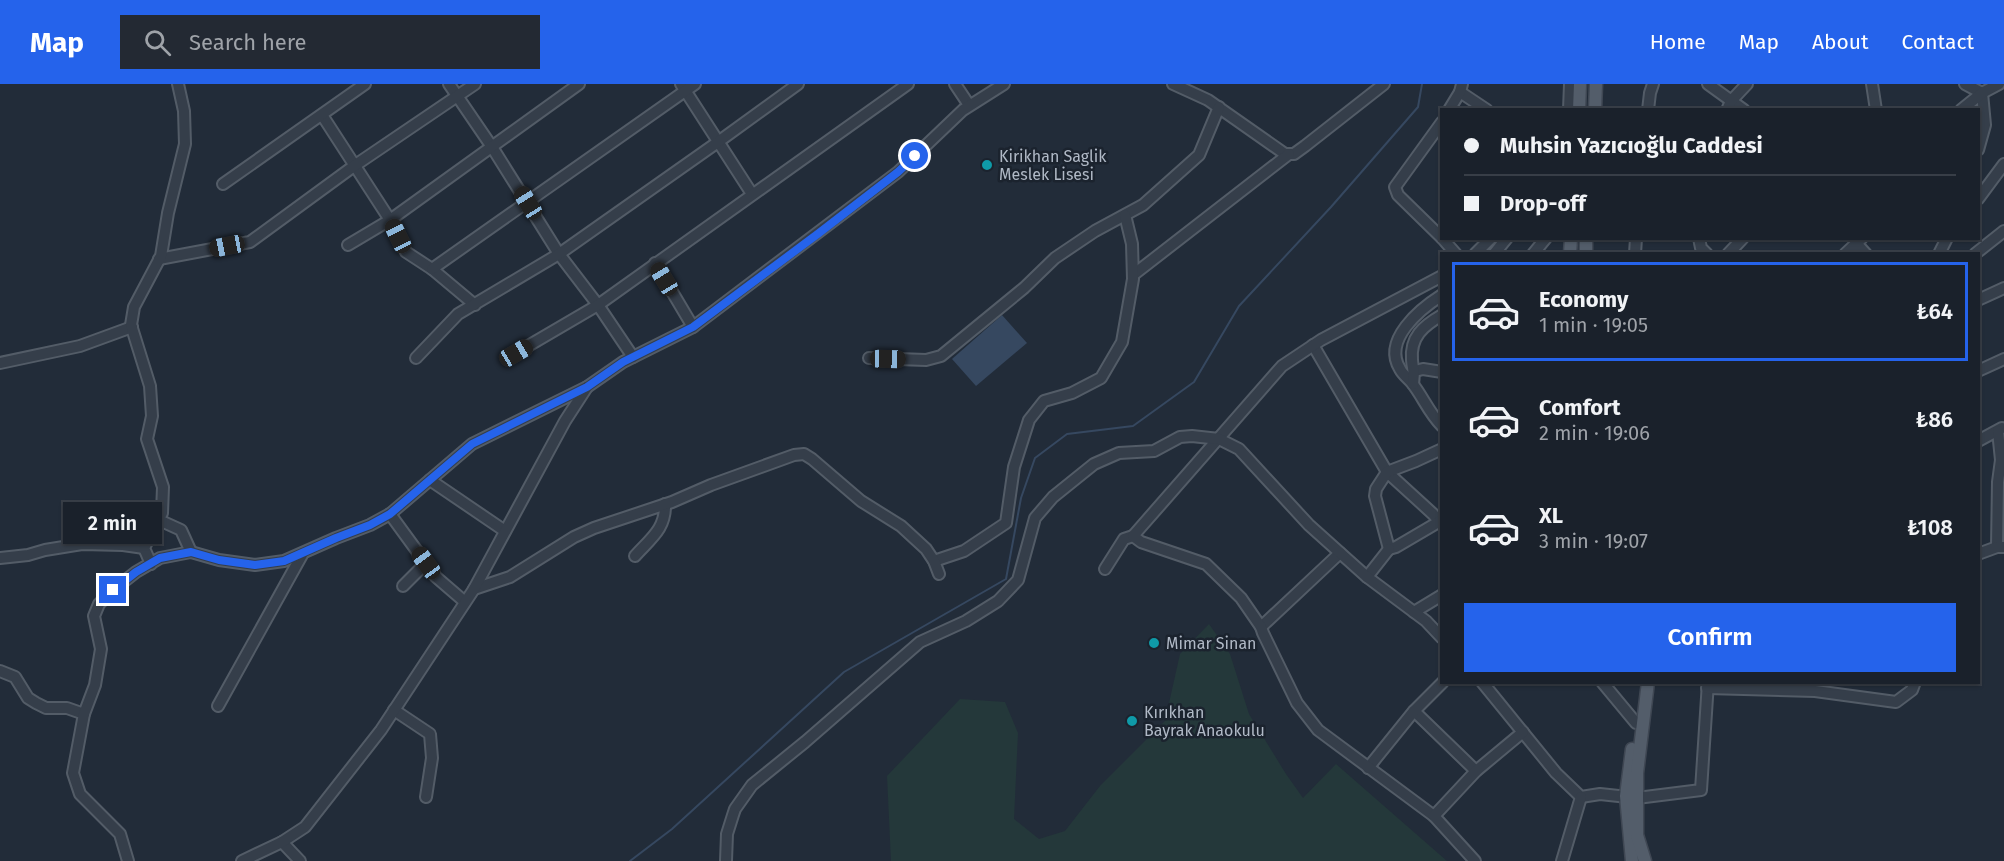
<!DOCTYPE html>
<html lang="en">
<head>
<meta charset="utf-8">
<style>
  :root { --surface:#1a212b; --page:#232933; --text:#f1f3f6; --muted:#9fa3a9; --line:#383e47; --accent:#2563eb }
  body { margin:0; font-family:"Fira Sans",sans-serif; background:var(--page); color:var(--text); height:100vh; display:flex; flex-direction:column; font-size:22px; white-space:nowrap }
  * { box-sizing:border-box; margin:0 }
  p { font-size:20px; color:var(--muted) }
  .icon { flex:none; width:33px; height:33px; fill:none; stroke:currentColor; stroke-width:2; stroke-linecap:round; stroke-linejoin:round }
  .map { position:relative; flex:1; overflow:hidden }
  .drawer { position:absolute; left:1440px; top:168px; width:540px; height:432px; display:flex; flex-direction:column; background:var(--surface); border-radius:0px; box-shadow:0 2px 4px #0004,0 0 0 2px var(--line) }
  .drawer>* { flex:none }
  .hud { position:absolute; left:1440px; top:24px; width:540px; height:132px; border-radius:0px; box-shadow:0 2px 4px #0004,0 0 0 2px var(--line); display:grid; align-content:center; height:132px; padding:0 24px; background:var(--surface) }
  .end { position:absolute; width:27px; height:27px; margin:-14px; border:8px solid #2563eb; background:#fff; box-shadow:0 0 0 3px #fff }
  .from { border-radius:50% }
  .bubble { position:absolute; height:42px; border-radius:0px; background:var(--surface); box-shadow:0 2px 4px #0004,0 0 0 2px var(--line); font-size:20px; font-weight:600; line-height:42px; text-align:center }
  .car { position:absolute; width:18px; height:36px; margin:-18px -9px; border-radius:8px; box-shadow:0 0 4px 2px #0007; background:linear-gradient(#222 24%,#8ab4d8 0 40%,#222 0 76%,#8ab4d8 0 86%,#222 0) }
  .hud b { display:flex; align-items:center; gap:21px; height:57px; font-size:22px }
  .hud b+b { border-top:2px solid var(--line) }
  .hud i { width:15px; height:15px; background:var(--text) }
  ul { padding:10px 0 0; list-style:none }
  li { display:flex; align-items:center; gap:18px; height:99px; margin:0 12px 9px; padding:0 12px; border:3px solid transparent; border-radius:0px }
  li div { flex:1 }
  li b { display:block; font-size:22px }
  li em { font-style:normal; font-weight:600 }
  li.current { border-color:var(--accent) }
  li>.icon { width:54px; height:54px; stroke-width:1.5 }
  .button { display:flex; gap:12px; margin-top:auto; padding:12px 24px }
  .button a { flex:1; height:69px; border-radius:0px; background:var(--accent); color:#fff; font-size:24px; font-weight:600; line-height:69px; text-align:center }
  header { display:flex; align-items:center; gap:36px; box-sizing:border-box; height:84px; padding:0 30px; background:var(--accent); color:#fff }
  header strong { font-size:28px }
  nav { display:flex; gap:33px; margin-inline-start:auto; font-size:21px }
  .search { width:420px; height:54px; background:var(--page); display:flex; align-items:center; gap:15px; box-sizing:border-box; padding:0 21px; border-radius:0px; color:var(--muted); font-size:22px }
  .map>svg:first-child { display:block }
</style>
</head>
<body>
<header>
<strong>Map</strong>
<div class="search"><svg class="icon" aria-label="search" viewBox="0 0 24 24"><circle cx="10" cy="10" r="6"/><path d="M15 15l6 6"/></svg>Search here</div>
<nav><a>Home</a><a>Map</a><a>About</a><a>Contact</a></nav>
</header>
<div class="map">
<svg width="2004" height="777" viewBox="0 0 2004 777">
  <rect width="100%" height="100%" fill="#222c39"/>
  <polygon fill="#24383a" points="1209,540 1230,570 1249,630 1286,690 1303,714 1336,680 1447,777 891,777 887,692 960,615 1005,618 1018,649 1014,735 1039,755 1065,747 1100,702 1165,637 1180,570"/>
  <polygon fill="#364860" points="1002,231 1027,259 976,302 952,275"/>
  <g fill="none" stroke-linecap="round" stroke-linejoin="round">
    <polyline stroke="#364860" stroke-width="2" points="630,777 672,745 844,588 1006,495 1021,414 1035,374 1067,350 1133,342 1194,298 1239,222 1331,123 1418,23 1422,0"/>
    <g stroke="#535c67" stroke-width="14">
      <g id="minor">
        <polyline points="449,0 492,63 559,170 598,221 633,273"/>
        <polyline points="681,0 752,110"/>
        <polyline points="955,0 969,21"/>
        <polyline points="1173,0 1208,16 1285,70 1294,70 1305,62 1384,0"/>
        <polyline points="1708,0 1744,26"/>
        <polyline points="1872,0 1876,26"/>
        <polyline points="1965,0 1982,9 1985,41 1978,66"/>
        <polyline points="1460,8 1487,26"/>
        <polyline points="1449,26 1460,8 1462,0"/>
        <polyline points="1569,26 1570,0"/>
        <polyline points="1648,26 1650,9 1653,0"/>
        <polyline points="1727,26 1731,17 1747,0"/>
        <polyline points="1961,26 1982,9 1999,0"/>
        <polyline points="322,31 390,136 406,168 432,185 475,221"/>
        <polyline points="1442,38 1395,103 1398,111 1442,154"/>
        <polyline points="223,100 365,0"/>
        <polyline points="1978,115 2004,80"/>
        <polyline points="1442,154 1456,170"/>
        <polyline points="1699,154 1701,164 1707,170"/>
        <polyline points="1856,159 1866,170"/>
        <polyline points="348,161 390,136 579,0"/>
        <polyline points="1475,170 1491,154"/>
        <polyline points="1494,170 1507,154"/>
        <polyline points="1533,170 1546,154"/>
        <polyline points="1635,170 1636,154"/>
        <polyline points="1728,170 1743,154"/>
        <polyline points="1845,170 1862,154"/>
        <polyline points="1939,170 1947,154"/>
        <polyline points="1975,170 2004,147"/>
        <polyline points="159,175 250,158 354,82 475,0"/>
        <polyline points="655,179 693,243"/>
        <polyline points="432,185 695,0"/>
        <polyline points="1133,191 1289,70"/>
        <path d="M1442 211C1420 225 1382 256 1400 285 1403 291 1409 295 1412 299 1423 313 1429 329 1442 342"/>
        <polyline points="1978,216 2004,204"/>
        <polyline points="1313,261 1387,388 1433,430 1439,437"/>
        <polyline points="516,269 598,221 908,0"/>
        <polyline points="416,274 458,230 559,170 718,58 798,0"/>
        <polyline points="869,274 926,276 941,272 1024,204 1055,174 1095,147 1143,121 1199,71 1219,23"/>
        <polyline points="0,279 80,262 132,243"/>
        <polyline points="1415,287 1423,285 1442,288"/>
        <polyline points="1978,287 2004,275"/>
        <path d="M1413 300C1415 287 1413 288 1412 276 1410 253 1423 242 1442 231"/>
        <polyline points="1978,357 2002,344"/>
        <polyline points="1442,365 1416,377 1387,388 1376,405 1375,412 1389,465 1396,463 1442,436"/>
        <polyline points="430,396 505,447"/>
        <polyline points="390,430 436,493 465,518"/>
        <polyline points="159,436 181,446 191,468"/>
        <polyline points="1997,463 1998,398 2001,376 1998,347"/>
        <polyline points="1978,470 1997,463 2004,463"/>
        <path d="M635 472C650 455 666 445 665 420"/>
        <polyline points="0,474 28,471 45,466 82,460 123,461 144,464"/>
        <polyline points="934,477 964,467 1006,439 1014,383 1029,336 1044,317 1072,309 1101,294 1122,258 1133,195 1132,160 1125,131"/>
        <polyline points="151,480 144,464 162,429 163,403 147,355 152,332 150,302 131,241 134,223 161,172 168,129 185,60 184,27 178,0"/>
        <polyline points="1105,485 1124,455 1133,452"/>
        <polyline points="1367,493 1389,465"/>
        <polyline points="403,502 426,479"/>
        <polyline points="474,505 510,493 574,453 594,444 672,418 711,401 794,371 804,370 812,375 861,417 901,442 926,465 934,477 939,490"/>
        <polyline points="1414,528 1442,511"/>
        <polyline points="1261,543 1340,469"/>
        <polyline points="0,587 15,593 28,614 36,619 46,624 67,624 84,630"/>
        <polyline points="1482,598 1556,689 1581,713 1600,710 1637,714 1701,706 1708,598"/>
        <polyline points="1602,598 1636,639"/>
        <polyline points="1707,604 1815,607 1896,618 1912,606 1915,598"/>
        <polyline points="218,622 303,469"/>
        <polyline points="394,626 430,650 432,674 426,713"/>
        <polyline points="1414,627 1476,687"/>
        <polyline points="1368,684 1414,627 1443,598"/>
        <polyline points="1434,732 1318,646 1297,619 1263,549 1261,543 1241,514 1206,480 1141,458 1133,452 1282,282 1321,256 1442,192"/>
        <polyline points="282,758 300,777"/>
        <polyline points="128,777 120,750 80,710 73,689 84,630 95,601 101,565 94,532 99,520 113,506 136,488 160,474 191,468 219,476 255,481 284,477 336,454 370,441 390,430 472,360 587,303 623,278 693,243 898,88 963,26 1004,0"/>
        <polyline points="242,777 282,758 305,743 381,646 474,505 565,337 587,303"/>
        <polyline points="726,777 727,750 733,731 735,725 752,701 805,658 920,558 966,537 998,517 1018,496 1035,434 1053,413 1094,380 1119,369 1154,367 1180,353 1192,352 1219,355 1239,365 1309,441 1367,493 1426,537 1442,554"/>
        <polyline points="1475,777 1434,732 1476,687 1523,648"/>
        <polyline points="1562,777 1581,713"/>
      </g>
    </g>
    <g stroke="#3f4753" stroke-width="15">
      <g id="major">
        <polyline points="1579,26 1580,0"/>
        <polyline points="1595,26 1596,0"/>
        <polyline points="1570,170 1571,154"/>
        <polyline points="1586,170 1586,154"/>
        <polyline points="1632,777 1626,712 1632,665"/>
        <polyline points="1645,777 1637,751 1637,689 1648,598"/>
      </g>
    </g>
    <use href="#minor" stroke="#353e4a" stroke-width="10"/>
    <use href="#major" stroke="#535d6a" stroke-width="12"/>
  </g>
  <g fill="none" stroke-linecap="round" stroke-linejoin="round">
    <polyline stroke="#2563eb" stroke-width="8" points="113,506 136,488 160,474 191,468 219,476 255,481 284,477 336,454 370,441 390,430 472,360 587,303 623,278 693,243 819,149 898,88 915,72"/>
  </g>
  <g fill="#0f9aa8" stroke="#1b232e" stroke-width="2">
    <circle cx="987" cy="81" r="6"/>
    <circle cx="1154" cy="559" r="6"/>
    <circle cx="1132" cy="637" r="6"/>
  </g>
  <g text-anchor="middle" stroke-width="5" stroke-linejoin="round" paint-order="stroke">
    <g font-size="16" fill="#b0b9c6" stroke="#1b232e" text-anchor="start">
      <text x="999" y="78">Kirikhan Saglik<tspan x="999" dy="18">Meslek Lisesi</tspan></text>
      <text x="1166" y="565">Mimar Sinan</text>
      <text x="1144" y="634">Kırıkhan<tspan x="1144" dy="18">Bayrak Anaokulu</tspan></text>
    </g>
  </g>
</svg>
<i class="end from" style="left:915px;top:72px"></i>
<i class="end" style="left:113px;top:506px"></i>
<div class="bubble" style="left:63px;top:418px;width:99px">2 min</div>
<i class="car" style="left:528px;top:119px;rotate:328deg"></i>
<i class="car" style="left:398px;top:152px;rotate:334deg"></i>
<i class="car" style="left:227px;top:162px;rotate:259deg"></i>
<i class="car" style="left:664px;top:195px;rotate:329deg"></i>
<i class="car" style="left:516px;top:269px;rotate:60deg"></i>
<i class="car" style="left:888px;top:275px;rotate:91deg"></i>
<i class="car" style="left:426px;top:479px;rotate:324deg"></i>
<div class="hud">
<b><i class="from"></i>Muhsin Yazıcıoğlu Caddesi</b>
<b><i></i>Drop-off</b>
</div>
<section class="drawer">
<ul>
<li class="current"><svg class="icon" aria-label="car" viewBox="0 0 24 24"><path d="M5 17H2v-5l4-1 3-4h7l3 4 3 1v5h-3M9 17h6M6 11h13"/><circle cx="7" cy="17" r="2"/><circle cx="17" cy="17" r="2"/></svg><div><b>Economy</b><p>1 min · 19:05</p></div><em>₺64</em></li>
<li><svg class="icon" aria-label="car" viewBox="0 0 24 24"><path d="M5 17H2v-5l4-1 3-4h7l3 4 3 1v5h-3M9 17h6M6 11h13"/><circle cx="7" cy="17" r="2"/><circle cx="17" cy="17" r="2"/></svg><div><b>Comfort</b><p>2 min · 19:06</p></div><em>₺86</em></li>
<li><svg class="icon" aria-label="car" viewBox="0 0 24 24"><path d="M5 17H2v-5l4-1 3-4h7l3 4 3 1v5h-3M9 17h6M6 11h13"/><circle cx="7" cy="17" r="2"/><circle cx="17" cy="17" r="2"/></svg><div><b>XL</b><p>3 min · 19:07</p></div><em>₺108</em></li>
</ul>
<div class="button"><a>Confirm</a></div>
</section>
</div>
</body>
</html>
